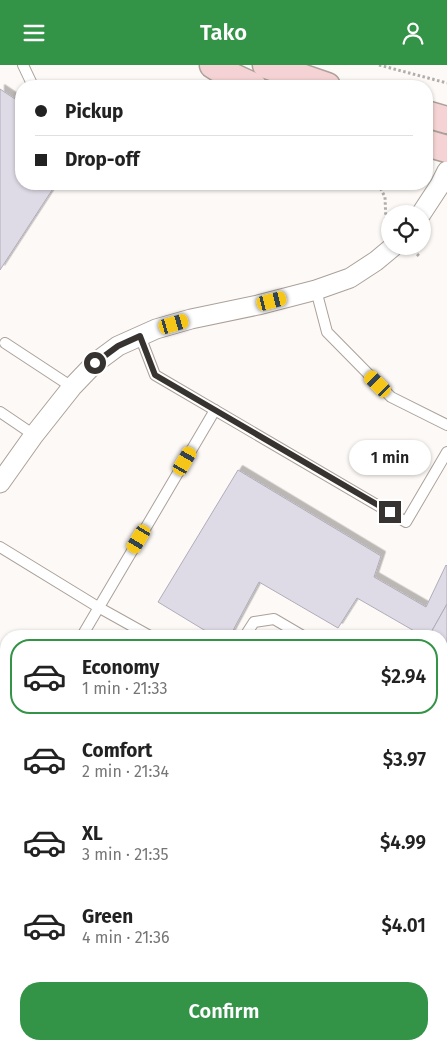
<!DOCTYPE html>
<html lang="en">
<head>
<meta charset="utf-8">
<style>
  :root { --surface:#fff; --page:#f2f2f2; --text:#222; --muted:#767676; --line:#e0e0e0; --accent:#339347 }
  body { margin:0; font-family:"Fira Sans",sans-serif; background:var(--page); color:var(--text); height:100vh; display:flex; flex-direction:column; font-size:19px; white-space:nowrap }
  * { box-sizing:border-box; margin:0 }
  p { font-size:16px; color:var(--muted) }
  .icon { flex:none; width:28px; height:28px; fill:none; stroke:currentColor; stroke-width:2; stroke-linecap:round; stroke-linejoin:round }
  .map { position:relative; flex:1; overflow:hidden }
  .details { position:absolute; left:0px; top:565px; width:448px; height:420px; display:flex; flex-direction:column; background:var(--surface); border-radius:20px 20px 0 0; box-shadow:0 1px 4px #0004 }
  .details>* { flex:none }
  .top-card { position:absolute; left:15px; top:15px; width:418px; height:110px; border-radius:20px; box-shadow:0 1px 4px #0004; display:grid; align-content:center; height:110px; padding:0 20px; background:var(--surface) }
  .controls { position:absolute; left:381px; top:140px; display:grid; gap:10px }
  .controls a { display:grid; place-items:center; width:50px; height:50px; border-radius:50%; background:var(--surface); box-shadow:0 1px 4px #0004; font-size:25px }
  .end { position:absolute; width:22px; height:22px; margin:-11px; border:6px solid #373330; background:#fff; box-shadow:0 0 0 2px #fff }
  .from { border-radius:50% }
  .bubble { position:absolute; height:35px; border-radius:18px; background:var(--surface); box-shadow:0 1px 4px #0004; font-size:16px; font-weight:600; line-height:35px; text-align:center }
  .car { position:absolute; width:15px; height:30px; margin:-15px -8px; border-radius:6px; box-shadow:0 0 4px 1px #0007; background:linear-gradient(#f5c518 24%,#345 0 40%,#f5c518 0 76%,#345 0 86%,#f5c518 0) }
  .top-card b { display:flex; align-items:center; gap:18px; height:48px; font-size:19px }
  .top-card b+b { border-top:1px solid var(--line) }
  .top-card i { width:12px; height:12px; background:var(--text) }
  ul { padding:9px 0 0; list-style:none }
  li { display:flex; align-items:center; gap:15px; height:75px; margin:0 10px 8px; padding:0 10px; border:2px solid transparent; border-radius:20px }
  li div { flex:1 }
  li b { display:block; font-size:19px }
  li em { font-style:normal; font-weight:600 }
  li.current { border-color:var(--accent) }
  li>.icon { width:45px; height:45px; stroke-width:1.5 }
  .button { display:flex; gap:10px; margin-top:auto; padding:10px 20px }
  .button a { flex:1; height:58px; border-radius:20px; background:var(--accent); color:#fff; font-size:20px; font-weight:600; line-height:58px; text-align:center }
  header { display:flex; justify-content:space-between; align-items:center; height:65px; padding:0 20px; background:var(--accent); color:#fff; font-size:22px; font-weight:600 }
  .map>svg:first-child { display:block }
</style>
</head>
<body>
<header><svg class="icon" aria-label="menu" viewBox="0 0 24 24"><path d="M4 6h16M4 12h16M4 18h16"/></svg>Tako<svg class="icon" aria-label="person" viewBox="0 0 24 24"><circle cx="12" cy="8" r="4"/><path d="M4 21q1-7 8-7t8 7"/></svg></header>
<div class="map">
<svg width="447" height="985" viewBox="0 0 447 985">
  <defs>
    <filter id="shadow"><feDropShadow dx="4.5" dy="-4.5" stdDeviation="0" flood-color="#0004"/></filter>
  </defs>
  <rect width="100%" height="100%" fill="#fdf9f6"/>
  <g fill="#dedae6" stroke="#b0adb8" filter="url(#shadow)">
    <polygon points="0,24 21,38 21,119 56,119 0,205"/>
    <polygon points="238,405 381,491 374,512 426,542 446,500 447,501 447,539 429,571 423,571 357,533 338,563 259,517 230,571 214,571 158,537"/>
    <polygon points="447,539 447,652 445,656 441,655 441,571 429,571"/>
    <polygon points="447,652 447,670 441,666 441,662"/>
    <polygon points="447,689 447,702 441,699"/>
    <polygon points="441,760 447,763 447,808 441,817"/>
  </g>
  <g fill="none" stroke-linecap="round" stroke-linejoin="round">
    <g stroke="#aba19a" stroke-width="12">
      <g id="lane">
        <polyline points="23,0 32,19 35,21"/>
        <polyline points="316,225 327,267 391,332 447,360"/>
        <polyline points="140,271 155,310 406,457 447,387"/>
        <polyline points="5,278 72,322"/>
        <polyline points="0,347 34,370"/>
        <polyline points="0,482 98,542 150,571"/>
        <polyline points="82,571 215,345"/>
        <polyline points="245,571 254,557 274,554 303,571"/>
        <polyline points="0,715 6,704"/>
        <polyline points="385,985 386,979"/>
      </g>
    </g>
    <g stroke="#aba19a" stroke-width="21">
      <g id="street">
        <polyline points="421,149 440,120 447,106"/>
        <polyline points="0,418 34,370 72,322 95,298 118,281 156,264 191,254 258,240 316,225 350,213 376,196 394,181"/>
        <polyline points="0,895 6,901"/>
        <polyline points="97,979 104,985"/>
      </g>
    </g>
    <g stroke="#aba19a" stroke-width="29">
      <g id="secondary">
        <polyline points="213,0 229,10 253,21"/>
        <polyline points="266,0 327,21"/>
        <polyline points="426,49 447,55"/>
        <polyline points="426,78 447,84"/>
      </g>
    </g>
    <g stroke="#b1adaa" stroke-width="3" stroke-dasharray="2.5 2.5" stroke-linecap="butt">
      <polyline points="379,0 447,18"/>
      <polyline points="378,119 385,132 386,157 390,162"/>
      <polyline points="410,182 419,191"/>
    </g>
    <use href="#lane" stroke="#fff" stroke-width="10"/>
    <use href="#street" stroke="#fff" stroke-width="19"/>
    <use href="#secondary" stroke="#f5d3d4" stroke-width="26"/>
  </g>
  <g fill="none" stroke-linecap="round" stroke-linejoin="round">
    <polyline stroke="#373330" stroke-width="6" points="95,298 118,281 140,271 155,310 390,447"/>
  </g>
</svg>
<div class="controls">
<a><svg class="icon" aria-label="locate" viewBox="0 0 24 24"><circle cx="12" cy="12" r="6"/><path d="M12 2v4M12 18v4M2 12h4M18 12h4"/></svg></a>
</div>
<i class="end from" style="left:95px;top:298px"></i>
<i class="end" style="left:390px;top:447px"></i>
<div class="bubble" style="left:349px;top:375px;width:82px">1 min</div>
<i class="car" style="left:272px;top:236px;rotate:76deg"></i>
<i class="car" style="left:174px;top:259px;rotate:74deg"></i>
<i class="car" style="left:378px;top:319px;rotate:315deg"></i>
<i class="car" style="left:185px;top:396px;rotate:30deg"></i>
<i class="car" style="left:139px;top:474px;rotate:211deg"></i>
<div class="top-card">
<b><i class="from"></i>Pickup</b>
<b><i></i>Drop-off</b>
</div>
<section class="details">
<ul>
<li class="current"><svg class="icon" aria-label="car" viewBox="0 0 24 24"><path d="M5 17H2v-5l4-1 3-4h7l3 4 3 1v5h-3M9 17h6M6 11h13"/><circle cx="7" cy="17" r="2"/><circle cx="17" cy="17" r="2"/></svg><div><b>Economy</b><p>1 min · 21:33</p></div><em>$2.94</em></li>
<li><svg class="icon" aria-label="car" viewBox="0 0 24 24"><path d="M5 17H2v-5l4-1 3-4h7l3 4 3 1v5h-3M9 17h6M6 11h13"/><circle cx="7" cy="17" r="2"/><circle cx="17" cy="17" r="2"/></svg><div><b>Comfort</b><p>2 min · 21:34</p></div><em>$3.97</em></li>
<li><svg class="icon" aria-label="car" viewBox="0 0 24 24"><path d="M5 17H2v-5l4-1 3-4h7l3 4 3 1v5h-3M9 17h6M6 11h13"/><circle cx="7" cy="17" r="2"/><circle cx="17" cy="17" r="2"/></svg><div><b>XL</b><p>3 min · 21:35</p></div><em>$4.99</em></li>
<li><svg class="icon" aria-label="car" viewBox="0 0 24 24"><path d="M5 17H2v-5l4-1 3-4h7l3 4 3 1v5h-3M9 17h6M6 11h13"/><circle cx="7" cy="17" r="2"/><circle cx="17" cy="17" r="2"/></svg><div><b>Green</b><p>4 min · 21:36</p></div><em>$4.01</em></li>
</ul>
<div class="button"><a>Confirm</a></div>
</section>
</div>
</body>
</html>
